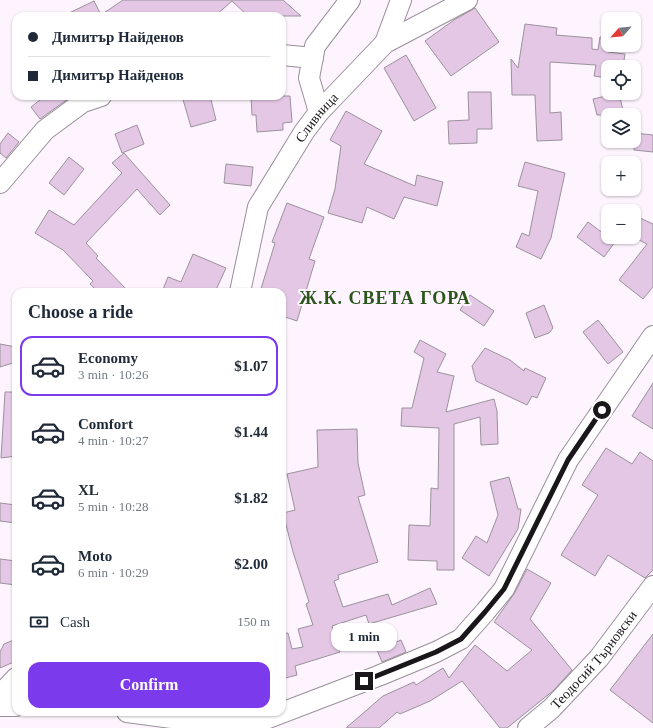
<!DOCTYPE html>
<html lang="en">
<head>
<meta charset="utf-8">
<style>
  :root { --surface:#fff; --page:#f6f6f7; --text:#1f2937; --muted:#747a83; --line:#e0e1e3; --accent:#7c3aed }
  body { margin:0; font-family:Georgia,serif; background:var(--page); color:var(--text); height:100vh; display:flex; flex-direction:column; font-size:15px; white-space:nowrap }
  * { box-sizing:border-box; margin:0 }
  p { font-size:13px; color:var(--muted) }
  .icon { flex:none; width:22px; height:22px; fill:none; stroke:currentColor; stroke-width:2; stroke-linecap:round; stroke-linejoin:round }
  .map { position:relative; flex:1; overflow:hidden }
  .drawer { position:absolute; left:12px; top:288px; width:274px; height:428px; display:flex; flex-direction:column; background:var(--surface); border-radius:12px; box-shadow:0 1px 3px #0004 }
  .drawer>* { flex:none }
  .hud { position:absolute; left:12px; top:12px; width:274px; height:88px; border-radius:12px; box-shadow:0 1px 3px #0004; display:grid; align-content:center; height:88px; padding:0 16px; background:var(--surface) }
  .needle { width:26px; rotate:243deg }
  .fabs { position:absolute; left:601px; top:12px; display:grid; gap:8px }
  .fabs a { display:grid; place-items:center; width:40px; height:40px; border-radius:8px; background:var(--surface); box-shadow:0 1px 3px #0004; font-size:20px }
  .end { position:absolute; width:18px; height:18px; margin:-9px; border:5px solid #1a171a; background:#fff; box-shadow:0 0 0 2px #fff }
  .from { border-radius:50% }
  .bubble { position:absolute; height:28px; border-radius:12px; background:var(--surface); box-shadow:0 1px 3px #0004; font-size:13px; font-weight:700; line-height:28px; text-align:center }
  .hud b { display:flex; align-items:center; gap:14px; height:38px; font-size:15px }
  .hud b+b { border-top:1px solid var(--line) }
  .hud i { width:10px; height:10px; background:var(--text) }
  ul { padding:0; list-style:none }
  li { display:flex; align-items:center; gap:12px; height:60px; margin:0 8px 6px; padding:0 8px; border:2px solid transparent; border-radius:12px }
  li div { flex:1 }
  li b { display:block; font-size:15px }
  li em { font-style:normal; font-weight:700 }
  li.current { border-color:var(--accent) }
  li>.icon { width:36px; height:36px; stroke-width:1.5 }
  h2 { padding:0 16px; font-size:18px; line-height:48px }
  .pay { display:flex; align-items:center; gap:10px; height:44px; padding:0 16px; font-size:15px }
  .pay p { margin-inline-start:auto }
  .button { display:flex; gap:8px; margin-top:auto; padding:8px 16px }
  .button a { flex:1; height:46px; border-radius:12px; background:var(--accent); color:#fff; font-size:16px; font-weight:700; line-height:46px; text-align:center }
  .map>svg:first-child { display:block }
</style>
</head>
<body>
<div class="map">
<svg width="653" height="728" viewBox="0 0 653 728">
  <rect width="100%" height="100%" fill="#fef4ff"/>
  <g fill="#e3c7e5" stroke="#9b929c">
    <polygon points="123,0 283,0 301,16 248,16 232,1 215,16 63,16 94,1 101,15"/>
    <polygon points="475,8 499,42 451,76 425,41 454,20"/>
    <polygon points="525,24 557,28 556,35 592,38 592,49 598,50 600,37 608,37 608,52 625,54 623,67 608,67 608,78 594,76 596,65 550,62 550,113 561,112 562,140 537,141 535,95 512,95 511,59 518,68"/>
    <polygon points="406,55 436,108 414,121 384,68"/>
    <polygon points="468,92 491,92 492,129 477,129 477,143 449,144 448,121 469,120"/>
    <polygon points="619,93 624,115 597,115 593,99"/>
    <polygon points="45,96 72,96 40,119 31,107"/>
    <polygon points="182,96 210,96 216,120 191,127"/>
    <polygon points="251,96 290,96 292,122 283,123 283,130 257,132 256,115 252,115"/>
    <polygon points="346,111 382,131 364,164 415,186 417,175 443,182 437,206 404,197 394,219 367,207 362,223 328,213 335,189 341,146 330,140"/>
    <polygon points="137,125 144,144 122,153 115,134"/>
    <polygon points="8,133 19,142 6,158 0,153 0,144"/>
    <polygon points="634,133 653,135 653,152 634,150"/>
    <polygon points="124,153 170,205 160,215 137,189 86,243 98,256 96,258 129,292 98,292 90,284 93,281 63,250 35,233 49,210 74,225 122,173 112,163"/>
    <polygon points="69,157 84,169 64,195 49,183"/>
    <polygon points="525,162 565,173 551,238 541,259 516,247 522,233 529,236 538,191 518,186"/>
    <polygon points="226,164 253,167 251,186 224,183"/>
    <polygon points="287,203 324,217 309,259 315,261 297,321 282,316 282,292 260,292 275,243 272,242"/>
    <polygon points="640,218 653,224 653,287 643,299 619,280 647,244 633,237 634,229"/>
    <polygon points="588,222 615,242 604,257 577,237"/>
    <polygon points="193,254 226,268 215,292 162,292 168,277 181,282"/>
    <polygon points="470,295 494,311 484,326 460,310"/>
    <polygon points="544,305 553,328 549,333 535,338 526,313"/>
    <polygon points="598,320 623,352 608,364 583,332"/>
    <polygon points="420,340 446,354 437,372 454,376 446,412 494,399 497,411 498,444 481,445 480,417 454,424 454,570 437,570 437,561 408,560 409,525 430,526 431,488 438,489 439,428 401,426 402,408 412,408 424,358 414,352"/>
    <polygon points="0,344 16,347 16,362 0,367"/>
    <polygon points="485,348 510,360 524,371 525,368 546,378 537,398 532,396 527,405 476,381 472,366"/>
    <polygon points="653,383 653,429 632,416"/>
    <polygon points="5,392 16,392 16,456 1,458"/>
    <polygon points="357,429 358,463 365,495 358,497 378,562 338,575 339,579 334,581 343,607 388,594 392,605 430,588 437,604 369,624 366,615 332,626 340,652 295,666 297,675 282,679 282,634 288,633 292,649 303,647 298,629 313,625 306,604 309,602 293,552 283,513 295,510 287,474 318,467 317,430"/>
    <polygon points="606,448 632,464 640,452 653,461 653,570 645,578 608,555 595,576 561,555 598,495 582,485"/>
    <polygon points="509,477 518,509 521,509 518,529 489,576 462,558 476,536 487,543 498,515 490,482"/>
    <polygon points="0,503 16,505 16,523 0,521"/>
    <polygon points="0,559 16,561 16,585 0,583"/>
    <polygon points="527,569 551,583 530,619 572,670 554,690 507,728 500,728 462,681 430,701 400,714 397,712 379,728 346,728 383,696 414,682 416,685 443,668 449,678 475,645 507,671 532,650 494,622 514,594"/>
    <polygon points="653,634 653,723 610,690"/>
    <polygon points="16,639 16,661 0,668 0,652 4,644"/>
    <polygon points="401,640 406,652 382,662 377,650"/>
  </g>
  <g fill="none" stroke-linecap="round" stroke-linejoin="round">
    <g stroke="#998f99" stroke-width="22">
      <g id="minor">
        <polyline points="385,43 401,0"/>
        <polyline points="282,55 313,58"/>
        <polyline points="319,112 309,78 315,46 350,0"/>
        <polyline points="0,183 45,130 83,102 101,96"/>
        <path id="s1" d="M240 292 258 207 304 132 319 112 385 43 467 0"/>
        <polyline points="0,695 16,678"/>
        <polyline points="0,706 16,706"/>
        <polyline points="127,712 216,724 263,720 378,676 436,652 461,639 485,612 504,589 568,460 653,336"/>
        <path id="s2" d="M528 728 552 708 599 658 653 586"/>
      </g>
    </g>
    <use href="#minor" stroke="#fff" stroke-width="20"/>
  </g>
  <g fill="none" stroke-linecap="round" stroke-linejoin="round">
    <polyline stroke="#1a171a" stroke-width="5" points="364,681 436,652 461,639 485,612 504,589 568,460 602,410"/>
  </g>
  <g text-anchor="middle" stroke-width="4" stroke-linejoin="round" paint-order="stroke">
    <g font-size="14" fill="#1a171a" stroke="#fef4ff">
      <text dy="5" stroke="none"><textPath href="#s1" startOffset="194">Сливница</textPath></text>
      <text dy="5" stroke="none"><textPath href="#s2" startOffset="95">Теодосий Търновски</textPath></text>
    </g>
    <g font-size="18" font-weight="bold" letter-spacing="1" fill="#2b561b" stroke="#fef4ff">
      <text x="385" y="304">Ж.К. СВЕТА ГОРА</text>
    </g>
  </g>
</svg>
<div class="fabs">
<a><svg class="needle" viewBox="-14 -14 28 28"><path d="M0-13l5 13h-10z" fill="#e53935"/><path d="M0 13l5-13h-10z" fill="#747a83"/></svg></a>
<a><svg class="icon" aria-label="locate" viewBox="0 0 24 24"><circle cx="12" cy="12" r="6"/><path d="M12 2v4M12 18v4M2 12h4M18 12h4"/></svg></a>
<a><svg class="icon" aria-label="layers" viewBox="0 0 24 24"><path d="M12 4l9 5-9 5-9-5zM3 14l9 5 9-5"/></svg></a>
<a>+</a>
<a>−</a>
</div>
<i class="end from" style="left:602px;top:410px"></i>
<i class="end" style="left:364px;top:681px"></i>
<div class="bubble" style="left:331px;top:623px;width:66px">1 min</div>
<div class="hud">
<b><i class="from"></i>Димитър Найденов</b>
<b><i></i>Димитър Найденов</b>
</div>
<section class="drawer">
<h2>Choose a ride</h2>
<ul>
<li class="current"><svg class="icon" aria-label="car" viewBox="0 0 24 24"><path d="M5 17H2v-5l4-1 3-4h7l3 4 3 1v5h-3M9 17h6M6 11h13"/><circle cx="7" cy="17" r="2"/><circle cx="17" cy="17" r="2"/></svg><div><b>Economy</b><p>3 min · 10:26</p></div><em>$1.07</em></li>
<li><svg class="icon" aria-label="car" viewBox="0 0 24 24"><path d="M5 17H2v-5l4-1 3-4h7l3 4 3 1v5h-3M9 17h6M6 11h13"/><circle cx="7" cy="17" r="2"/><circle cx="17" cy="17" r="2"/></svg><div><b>Comfort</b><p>4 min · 10:27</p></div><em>$1.44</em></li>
<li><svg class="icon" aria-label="car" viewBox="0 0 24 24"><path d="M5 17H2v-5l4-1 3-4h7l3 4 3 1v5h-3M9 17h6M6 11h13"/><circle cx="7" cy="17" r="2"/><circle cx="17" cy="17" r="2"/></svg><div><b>XL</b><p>5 min · 10:28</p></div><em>$1.82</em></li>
<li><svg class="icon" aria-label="car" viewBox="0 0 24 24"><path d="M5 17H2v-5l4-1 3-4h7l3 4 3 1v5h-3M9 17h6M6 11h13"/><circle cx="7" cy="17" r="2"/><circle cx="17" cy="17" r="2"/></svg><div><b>Moto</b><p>6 min · 10:29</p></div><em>$2.00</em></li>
</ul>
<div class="pay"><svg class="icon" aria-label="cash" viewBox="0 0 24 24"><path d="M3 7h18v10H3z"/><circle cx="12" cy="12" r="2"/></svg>Cash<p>150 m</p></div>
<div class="button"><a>Confirm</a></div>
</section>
</div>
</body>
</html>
